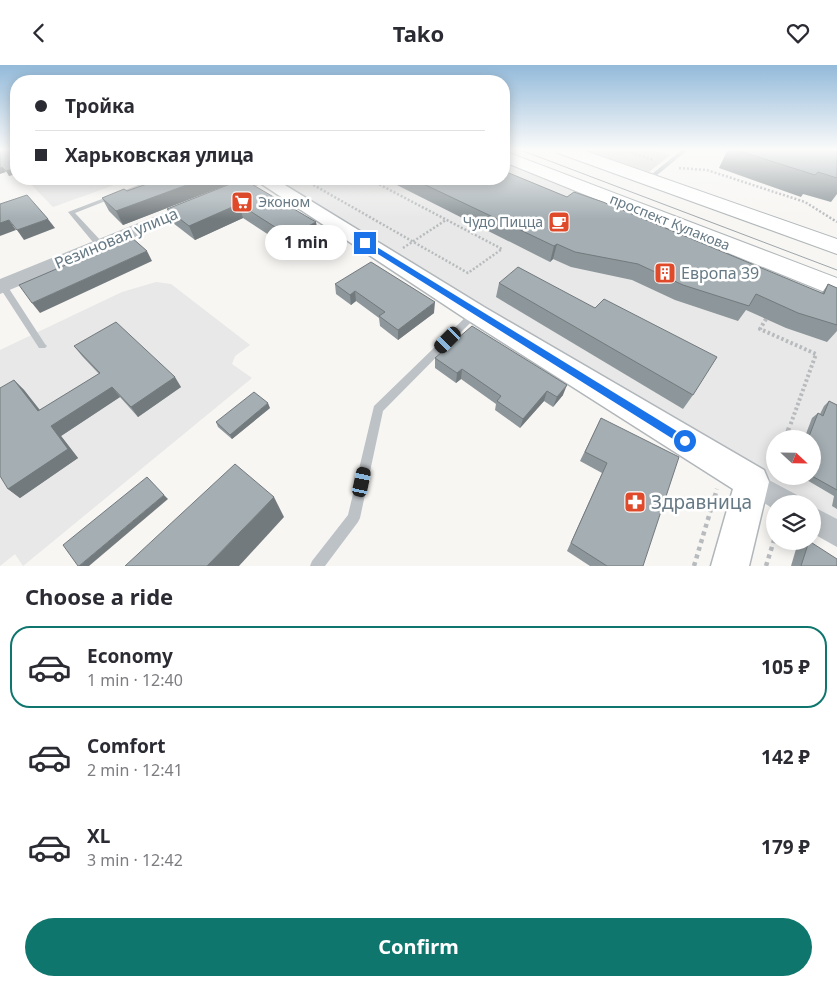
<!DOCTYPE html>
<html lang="en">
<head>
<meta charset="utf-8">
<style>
  :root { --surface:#fff; --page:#f2f2f3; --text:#2b2b33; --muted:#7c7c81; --line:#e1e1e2; --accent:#0f766e }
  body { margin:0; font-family:"Noto Sans",sans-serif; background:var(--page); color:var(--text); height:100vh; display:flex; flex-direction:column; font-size:19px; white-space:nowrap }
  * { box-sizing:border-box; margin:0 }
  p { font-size:16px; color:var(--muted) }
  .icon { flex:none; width:28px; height:28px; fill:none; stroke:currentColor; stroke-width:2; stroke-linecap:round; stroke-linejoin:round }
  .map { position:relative; height:501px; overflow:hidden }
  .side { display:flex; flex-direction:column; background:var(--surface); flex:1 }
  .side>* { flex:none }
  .guide { position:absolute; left:10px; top:10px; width:500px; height:110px; border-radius:20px; box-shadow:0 2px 12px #0003; display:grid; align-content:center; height:110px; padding:0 25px; background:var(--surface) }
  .needle { width:32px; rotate:112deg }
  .fabs { position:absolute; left:766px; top:365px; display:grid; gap:10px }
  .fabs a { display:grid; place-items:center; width:55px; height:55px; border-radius:50%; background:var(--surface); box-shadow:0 2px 12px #0003; font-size:25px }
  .end { position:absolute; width:22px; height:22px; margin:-11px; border:6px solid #1a73e8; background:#fff; box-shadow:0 0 0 2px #fff }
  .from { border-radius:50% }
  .bubble { position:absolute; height:35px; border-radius:18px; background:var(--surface); box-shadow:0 2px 12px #0003; font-size:16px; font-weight:700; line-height:35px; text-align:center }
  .car { position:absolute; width:15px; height:30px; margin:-15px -8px; border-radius:6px; box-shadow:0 0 4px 1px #0007; background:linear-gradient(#222 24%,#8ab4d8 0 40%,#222 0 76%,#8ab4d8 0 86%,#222 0) }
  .guide b { display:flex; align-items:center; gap:18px; height:48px; font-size:19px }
  .guide b+b { border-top:1px solid var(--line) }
  .guide i { width:12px; height:12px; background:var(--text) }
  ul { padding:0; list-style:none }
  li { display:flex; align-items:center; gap:15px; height:82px; margin:0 10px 8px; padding:0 15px; border:2px solid transparent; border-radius:20px }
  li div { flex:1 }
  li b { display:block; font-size:19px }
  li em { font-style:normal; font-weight:700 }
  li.current { border-color:var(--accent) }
  li>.icon { width:45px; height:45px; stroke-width:1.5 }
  h2 { padding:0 25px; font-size:22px; line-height:60px }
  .primary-button { display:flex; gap:10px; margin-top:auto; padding:10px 25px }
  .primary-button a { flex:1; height:58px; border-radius:30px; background:var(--accent); color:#fff; font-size:20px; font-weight:700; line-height:58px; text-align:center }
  header { display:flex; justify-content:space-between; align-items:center; height:65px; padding:0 25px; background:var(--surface); font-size:22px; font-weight:700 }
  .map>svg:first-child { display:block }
</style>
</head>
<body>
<header><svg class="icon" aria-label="back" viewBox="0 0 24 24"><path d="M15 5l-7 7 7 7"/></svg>Tako<svg class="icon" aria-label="heart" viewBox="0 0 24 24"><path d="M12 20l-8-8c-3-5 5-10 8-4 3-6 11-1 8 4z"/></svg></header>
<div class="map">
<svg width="837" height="501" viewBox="0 0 837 501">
  <rect width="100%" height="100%" fill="#f7f6f3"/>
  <g fill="#e7e8e7" fill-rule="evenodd">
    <path d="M504 98 837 233V459L813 444 812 439H804L274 114H504ZM775 374H812V411H775Z"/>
    <polygon points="26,114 110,114 117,119 53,142"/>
    <polygon points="156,217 171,219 250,280 235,291 232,299 252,313 23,501 15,489 0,501 0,285 122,227"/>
  </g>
  <polygon fill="#d6dbd3" points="583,84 650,84 670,90 649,107"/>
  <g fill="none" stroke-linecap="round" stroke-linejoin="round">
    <g stroke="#b0b6ba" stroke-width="3">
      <polygon id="secondary" points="254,114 275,114 484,242 764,405 769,417 749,501 711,501 733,424 466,254"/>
    </g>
    <g stroke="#b1b7ba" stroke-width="2">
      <g id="primary">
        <polygon points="555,84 580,84 837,174 837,189 558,88"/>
        <polygon points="504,86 837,213 837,232 504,97"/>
      </g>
    </g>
    <g stroke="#b8bbbe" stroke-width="2.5" stroke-dasharray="2 2" stroke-linecap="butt">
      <polyline points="620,84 654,95"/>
      <polyline points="679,103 707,105 805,137 837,157"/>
      <polyline points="303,114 468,208 502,184 369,114"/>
      <polyline points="403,183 446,155"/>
    </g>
    <polyline stroke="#b8bbbe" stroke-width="4" stroke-dasharray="2.5 2.5" stroke-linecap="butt" points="766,254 760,264 816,289 790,361"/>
    <g stroke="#b8bbbe" stroke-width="4.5" stroke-dasharray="4 4" stroke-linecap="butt">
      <polyline points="785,374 790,360"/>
      <polyline points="694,501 717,424"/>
      <polyline points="766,501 775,472"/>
    </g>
    <g fill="#bdc2c6" fill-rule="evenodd">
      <polygon points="683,84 689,84 651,115 647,115 647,113"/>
      <polygon points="154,114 162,114 75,148 103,178 103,182 97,182 68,147"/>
      <polygon points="3,218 6,219 45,279 47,281 45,283 39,283 0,223 0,219"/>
      <polygon points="475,245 479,248 478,250 383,346 360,453 358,457 325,501 310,501 312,496 348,450 374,341 472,246"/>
    </g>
    <g fill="#bdc2c6" fill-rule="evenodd">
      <polygon points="752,406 797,430 800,439 775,439 775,445 744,425 740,417 744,409"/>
      <polygon points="812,441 837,454 837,482 812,468"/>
    </g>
    <polygon fill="#bdc2c6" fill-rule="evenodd" points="247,114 268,114 266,117 0,229 0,214"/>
    <use href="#secondary" fill="#fff" fill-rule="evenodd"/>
    <use href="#primary" fill="#fff" fill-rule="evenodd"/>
    <polyline stroke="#9da5aa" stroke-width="1" points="518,84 837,205"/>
  </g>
  <g fill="#8d969a">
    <polygon points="728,84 837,84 837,129 831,137 803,129 801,132 719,103"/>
    <polygon points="385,114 504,114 567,132 822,228 828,219 837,223 837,266 827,277 786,263 746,245 738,256 675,235 632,215 571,202 553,194 550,197"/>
    <polygon points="231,118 123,160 109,146 102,133 127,126 232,118 319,171 292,185 243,153 195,175 173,158 167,144"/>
    <polygon points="499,218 595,243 693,330 683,344 496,232"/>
    <polygon points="335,219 434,248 398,275 380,261 379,253 356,236 351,240 336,229"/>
    <polygon points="74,281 181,322 138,352 120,332 61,371 78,393 20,433 8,424 14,315 24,325 40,345 99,309 82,291"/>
    <polygon points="435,293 563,330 553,342 544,336 520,363 495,345 496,339 461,314 456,318 435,303"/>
    <polygon points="829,336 837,340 837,444 832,441 834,431 800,411 812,411 812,374 804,374 812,353 818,348 820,349 824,341"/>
    <polygon points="270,343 232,374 218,362 216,357"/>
    <polygon points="601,353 643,501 590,501 567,486 602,408 580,396"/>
    <polygon points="809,476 837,501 791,501 796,484"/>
  </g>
  <g fill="#737a7d">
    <polygon points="2,102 6,107 0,109 0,103"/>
    <polygon points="16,103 16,109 9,111 6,106"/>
    <polygon points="203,114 231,114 232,118 123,160 116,146"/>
    <polygon points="239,139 243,153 195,175 189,161"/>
    <polygon points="48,154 55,163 24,175 17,165"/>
    <polygon points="9,155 16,165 0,171 0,158"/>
    <polygon points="316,157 319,171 292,185 289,171"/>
    <polygon points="557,179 553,194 550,197 554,181"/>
    <polygon points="147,186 152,196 40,248 32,238"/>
    <polygon points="355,226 356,236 351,240 350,230"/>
    <polygon points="435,237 434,248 398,275 398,265"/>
    <polygon points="462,304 461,314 456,318 457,308"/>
    <polygon points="175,312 181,322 138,352 131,342"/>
    <polygon points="14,315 24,325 48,356 38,346"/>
    <polygon points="567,320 563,330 553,342 557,332"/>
    <polygon points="112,322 120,332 61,371 78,393 20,433 8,424 51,361"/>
    <polygon points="547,326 544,336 520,363 523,354"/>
    <polygon points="268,338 270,343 232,374 230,370"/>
    <polygon points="164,430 168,434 89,501 79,501"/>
    <polygon points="274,432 284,452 239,501 207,501"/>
  </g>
  <g fill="#a4aeb3" stroke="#737a7d">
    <polygon points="0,84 16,84 16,103 6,106 2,102 0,103"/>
    <polygon points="733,84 837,84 837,113 818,107 815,110"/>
    <polygon points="504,106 567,132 574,127 603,137 824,229 828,219 837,223 837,260 798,248 756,229 749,241 683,220 638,199 575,187 557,179 554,181 413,114 504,114"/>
    <polygon points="161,114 203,114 116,146 102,133 124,124 127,126"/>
    <polygon points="243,114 316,157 289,171 239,139 189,161 167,144"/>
    <polygon points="27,130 48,154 17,165 9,155 0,158 0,139"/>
    <polygon points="131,172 147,186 32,238 19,220"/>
    <polygon points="371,197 435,237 398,265 379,251 385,247 355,226 350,230 335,219"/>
    <polygon points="518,202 595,243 604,234 717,292 693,330 499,218"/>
    <polygon points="116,257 175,312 131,342 112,322 51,361 68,384 8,424 0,411 0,323 14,315 38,346 100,308 74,281"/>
    <polygon points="472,261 567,320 557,332 547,326 523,354 497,336 501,331 462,304 457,308 435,293"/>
    <polygon points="254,327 268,338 230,370 216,357"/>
    <polygon points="829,336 837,340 837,425 812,411 812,374 808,374 818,348 823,351"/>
    <polygon points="601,353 679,392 643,501 607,501 571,478 607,398 585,387"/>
    <polygon points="235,399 274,432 207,501 125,501"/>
    <polygon points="147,412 164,430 79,501 78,501 63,480"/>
    <polygon points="809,476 837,494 837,501 801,501"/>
  </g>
  <linearGradient id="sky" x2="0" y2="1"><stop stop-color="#93bada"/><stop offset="0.55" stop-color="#fbfbfa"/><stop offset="1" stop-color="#fbfbfa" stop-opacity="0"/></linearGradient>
  <rect width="837" height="154" fill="url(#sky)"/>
  <polygon fill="#1a73e8" points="362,176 367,176 688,373 688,379 681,379 362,179"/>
  <defs>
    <g id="supermarket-square" transform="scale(1.125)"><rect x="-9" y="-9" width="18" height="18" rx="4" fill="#df4a2b" stroke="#fff"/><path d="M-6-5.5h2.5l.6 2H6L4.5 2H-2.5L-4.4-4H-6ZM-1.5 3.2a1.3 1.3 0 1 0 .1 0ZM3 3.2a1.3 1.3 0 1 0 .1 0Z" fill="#fff"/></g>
    <g id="cafe-square" transform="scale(1.125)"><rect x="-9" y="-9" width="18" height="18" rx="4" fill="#df4a2b" stroke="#fff"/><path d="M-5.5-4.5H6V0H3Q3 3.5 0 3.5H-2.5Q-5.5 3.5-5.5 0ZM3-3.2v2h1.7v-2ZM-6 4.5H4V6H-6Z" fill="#fff"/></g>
    <g id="building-square" transform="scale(1.125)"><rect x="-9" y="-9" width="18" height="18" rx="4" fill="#df4a2b" stroke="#fff"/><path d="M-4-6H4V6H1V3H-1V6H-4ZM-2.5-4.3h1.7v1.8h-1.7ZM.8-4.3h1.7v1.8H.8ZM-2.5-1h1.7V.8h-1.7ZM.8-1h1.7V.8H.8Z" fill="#fff"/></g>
    <g id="pharmacy-square" transform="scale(1.125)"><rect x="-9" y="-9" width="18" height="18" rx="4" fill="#df4a2b" stroke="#fff"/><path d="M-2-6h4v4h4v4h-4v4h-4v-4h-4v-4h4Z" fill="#fff"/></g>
  </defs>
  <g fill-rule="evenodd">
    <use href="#supermarket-square" x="242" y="137"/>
    <use href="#cafe-square" x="559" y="157"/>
    <use href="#building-square" x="665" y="208"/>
    <use href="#pharmacy-square" x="635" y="437"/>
  </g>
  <g text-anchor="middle" stroke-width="5" stroke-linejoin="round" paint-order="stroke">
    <g font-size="14" fill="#667984" stroke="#fff" text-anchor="start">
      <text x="258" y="142">Эконом</text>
      <text x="543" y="162" text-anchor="end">Чудо Пицца</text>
    </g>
    <g font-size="14" fill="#667984" stroke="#fff">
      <text transform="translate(670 157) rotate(22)" y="5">проспект Кулакова</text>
    </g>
    <g font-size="16" fill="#667984" stroke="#fff">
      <text transform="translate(116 173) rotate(-23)" y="6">Резиновая улица</text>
    </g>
    <g font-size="16" fill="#667984" stroke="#fff" text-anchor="start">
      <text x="681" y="214">Европа 39</text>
    </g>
    <g font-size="19" fill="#667984" stroke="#fff" text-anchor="start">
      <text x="651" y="444">Здравница</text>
    </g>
  </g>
</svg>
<div class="fabs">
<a><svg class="needle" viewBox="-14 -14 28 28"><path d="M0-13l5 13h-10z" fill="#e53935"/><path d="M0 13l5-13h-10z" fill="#7c7c81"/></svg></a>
<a><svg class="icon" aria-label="layers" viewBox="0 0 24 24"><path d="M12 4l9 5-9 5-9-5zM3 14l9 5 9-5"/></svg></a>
</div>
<i class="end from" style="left:685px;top:376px"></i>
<i class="end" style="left:365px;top:178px"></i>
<div class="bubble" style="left:265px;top:160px;width:82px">1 min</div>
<i class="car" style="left:448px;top:275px;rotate:225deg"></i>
<i class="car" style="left:362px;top:417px;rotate:12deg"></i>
<div class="guide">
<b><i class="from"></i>Тройка</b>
<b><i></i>Харьковская улица</b>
</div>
</div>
<section class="side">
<h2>Choose a ride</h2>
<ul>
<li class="current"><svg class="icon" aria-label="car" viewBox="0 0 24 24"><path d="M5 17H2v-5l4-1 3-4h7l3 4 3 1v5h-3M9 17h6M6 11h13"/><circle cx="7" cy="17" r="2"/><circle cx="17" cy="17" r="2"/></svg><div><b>Economy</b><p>1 min · 12:40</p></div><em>105 ₽</em></li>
<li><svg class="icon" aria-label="car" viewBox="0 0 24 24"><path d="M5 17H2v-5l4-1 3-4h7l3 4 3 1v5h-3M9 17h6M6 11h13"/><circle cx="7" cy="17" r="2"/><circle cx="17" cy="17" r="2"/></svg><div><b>Comfort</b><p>2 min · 12:41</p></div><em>142 ₽</em></li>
<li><svg class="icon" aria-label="car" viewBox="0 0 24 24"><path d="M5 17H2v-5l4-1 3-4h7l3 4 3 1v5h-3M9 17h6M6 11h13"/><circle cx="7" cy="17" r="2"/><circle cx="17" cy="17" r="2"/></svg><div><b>XL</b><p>3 min · 12:42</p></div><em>179 ₽</em></li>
</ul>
<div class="primary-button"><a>Confirm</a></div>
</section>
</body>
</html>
